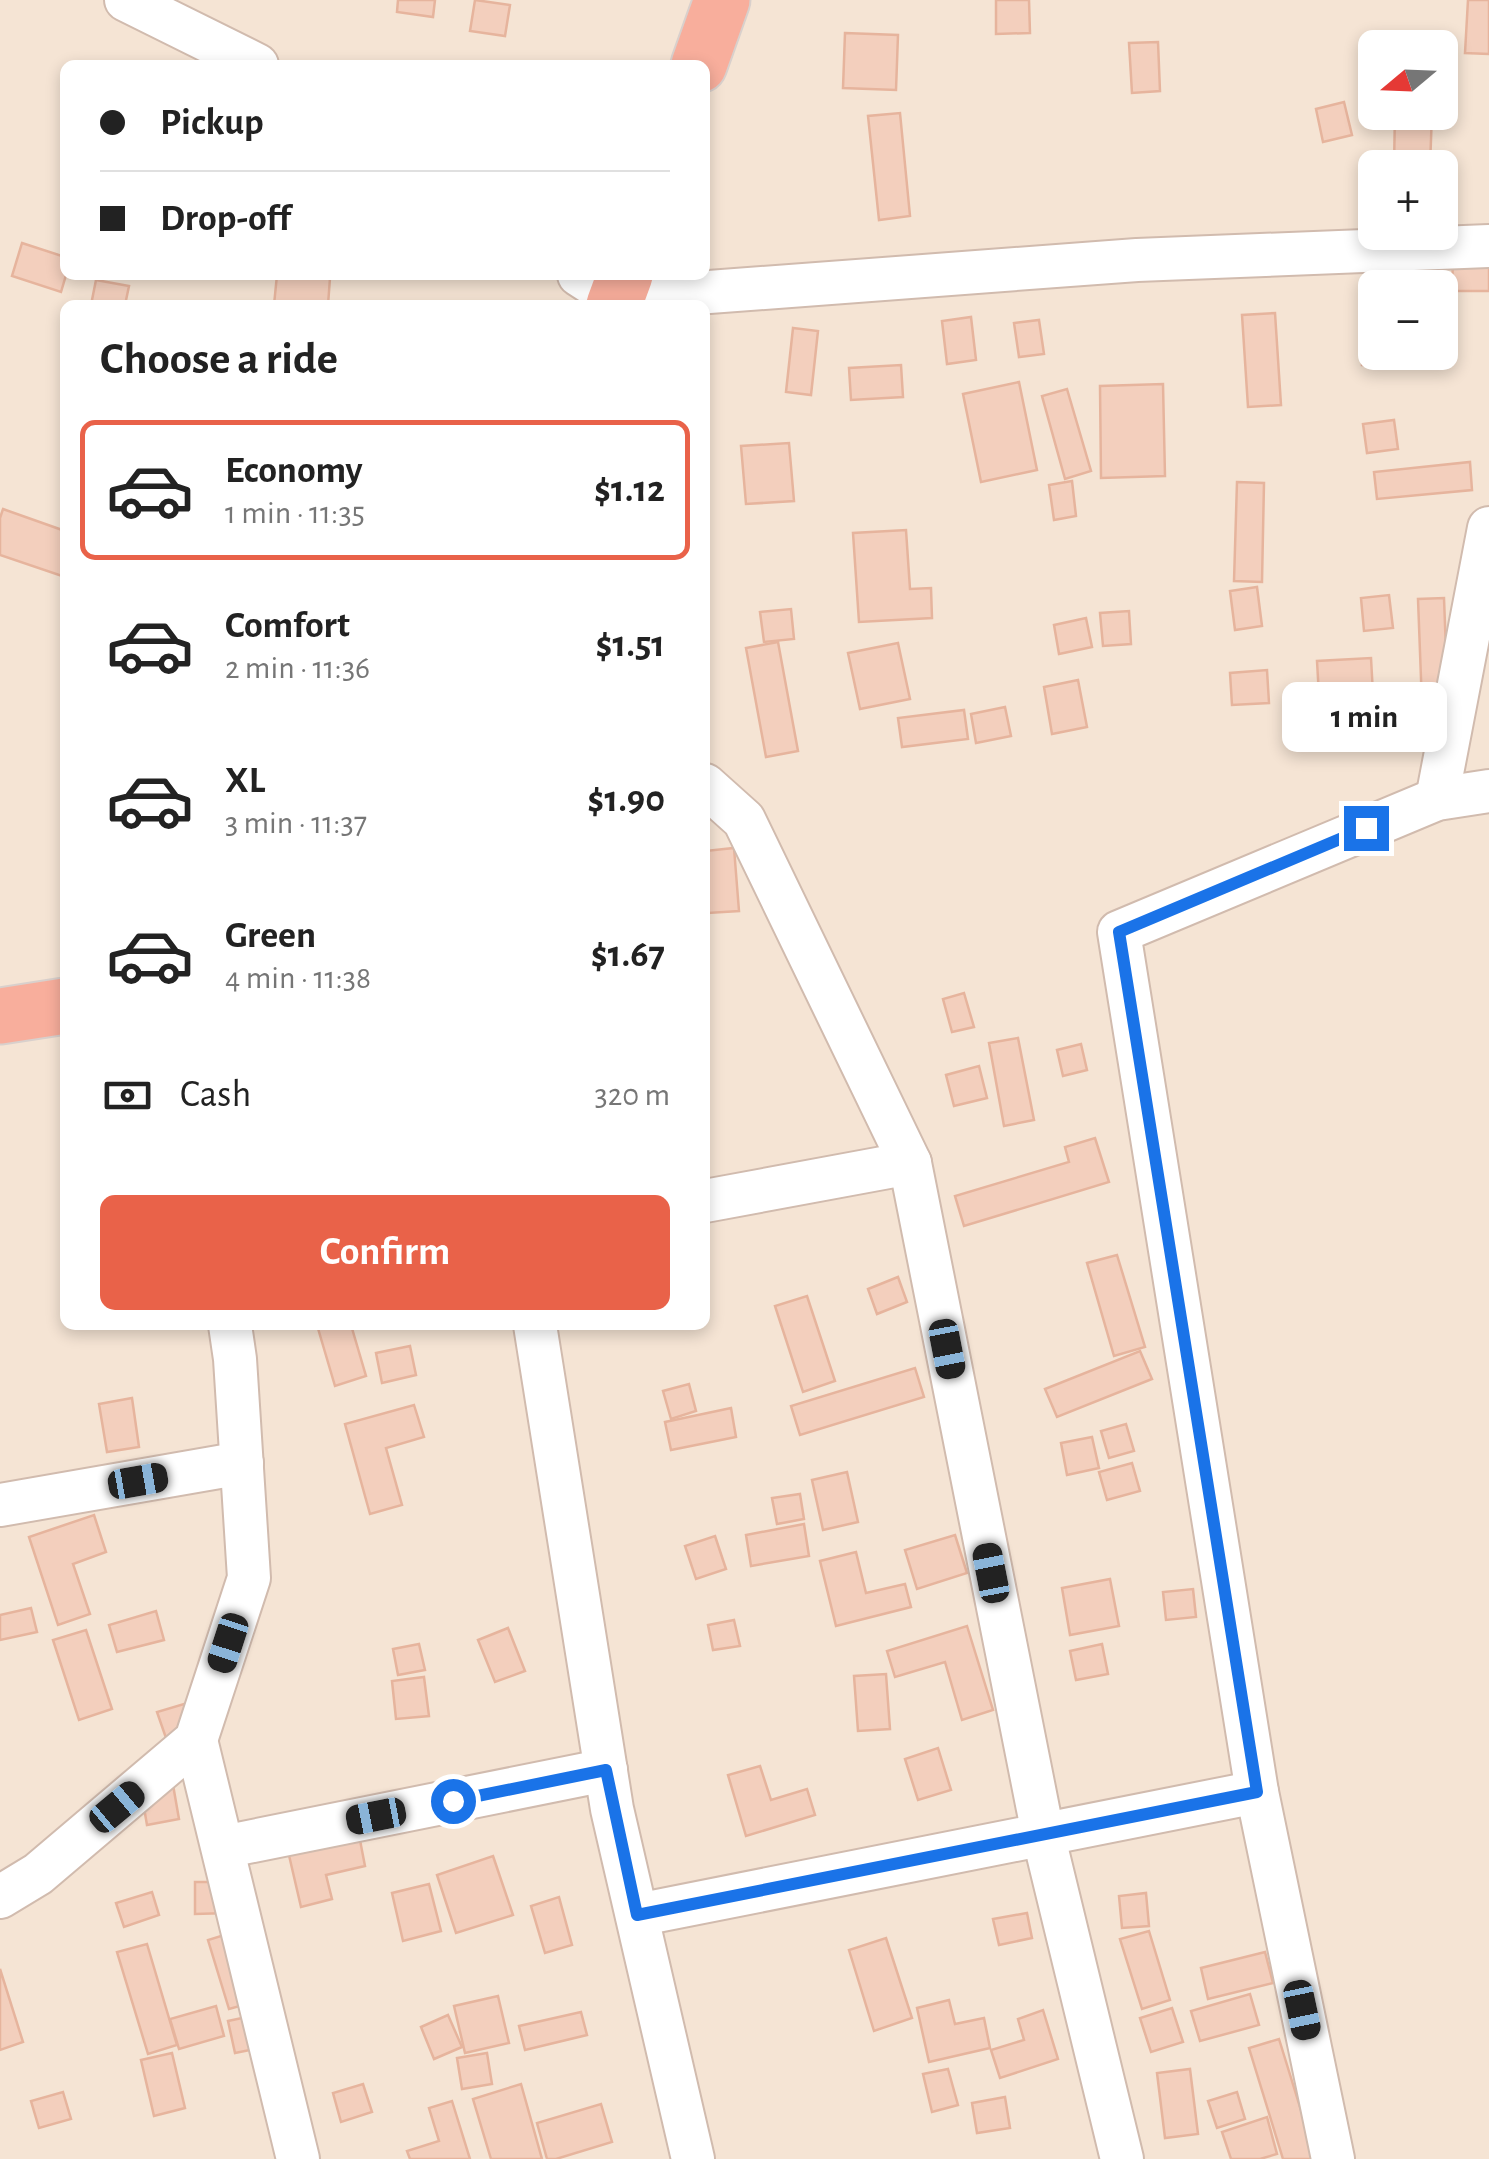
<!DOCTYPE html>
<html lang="en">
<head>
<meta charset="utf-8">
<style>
  :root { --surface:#fff; --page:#f2f2f2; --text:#222; --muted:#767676; --line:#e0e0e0; --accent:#e96249 }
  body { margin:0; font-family:"Alegreya Sans",sans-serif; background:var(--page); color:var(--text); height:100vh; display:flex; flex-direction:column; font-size:38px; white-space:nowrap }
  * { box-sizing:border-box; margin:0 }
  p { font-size:32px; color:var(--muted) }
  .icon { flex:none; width:55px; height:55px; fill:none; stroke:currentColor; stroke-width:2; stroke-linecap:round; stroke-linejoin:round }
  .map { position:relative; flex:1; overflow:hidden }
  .drawer { position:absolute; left:60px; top:300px; width:650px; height:1030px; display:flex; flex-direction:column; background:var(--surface); border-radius:15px; box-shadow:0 5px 15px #0003 }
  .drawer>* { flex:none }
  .banner { position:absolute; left:60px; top:60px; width:650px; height:220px; border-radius:15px; box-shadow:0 5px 15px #0003; display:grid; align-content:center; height:220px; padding:0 40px; background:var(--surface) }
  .needle { width:65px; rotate:251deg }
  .fabs { position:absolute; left:1358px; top:30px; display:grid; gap:20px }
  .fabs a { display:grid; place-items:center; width:100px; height:100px; border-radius:15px; background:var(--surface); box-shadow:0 5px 15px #0003; font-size:50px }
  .end { position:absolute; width:45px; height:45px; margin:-22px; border:12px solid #1a73e8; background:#fff; box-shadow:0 0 0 5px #fff }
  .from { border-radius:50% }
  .bubble { position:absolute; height:70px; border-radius:15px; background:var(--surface); box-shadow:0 5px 15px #0003; font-size:32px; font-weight:700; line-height:70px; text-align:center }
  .car { position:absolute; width:30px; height:60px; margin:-30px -15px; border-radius:12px; box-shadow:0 0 8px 2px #0007; background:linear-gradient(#222 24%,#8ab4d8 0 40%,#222 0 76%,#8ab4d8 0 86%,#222 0) }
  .banner b { display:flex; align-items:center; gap:35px; height:95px; font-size:38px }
  .banner b+b { border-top:2px solid var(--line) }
  .banner i { width:25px; height:25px; background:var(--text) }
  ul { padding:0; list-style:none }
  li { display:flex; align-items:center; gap:30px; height:140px; margin:0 20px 15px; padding:0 20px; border:5px solid transparent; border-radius:15px }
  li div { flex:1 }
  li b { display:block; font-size:38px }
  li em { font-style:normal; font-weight:700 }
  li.current { border-color:var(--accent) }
  li>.icon { width:90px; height:90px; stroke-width:1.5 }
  h2 { padding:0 40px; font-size:45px; line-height:120px }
  .pay { display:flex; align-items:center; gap:25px; height:110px; padding:0 40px; font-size:38px }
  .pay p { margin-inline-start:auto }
  .button { display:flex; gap:20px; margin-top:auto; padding:20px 40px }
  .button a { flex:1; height:115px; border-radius:15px; background:var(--accent); color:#fff; font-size:40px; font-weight:700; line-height:115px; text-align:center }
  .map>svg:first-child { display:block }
</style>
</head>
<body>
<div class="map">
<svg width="1489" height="2159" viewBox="0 0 1489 2159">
  <rect width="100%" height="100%" fill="#fdf2e6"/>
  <path fill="#f5e4d4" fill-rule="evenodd" d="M0 0H1489V2159H0ZM1375 48H1440V112H1375ZM65 65H705V275H65ZM1375 168H1440V232H1375ZM1375 288H1440V352H1375ZM65 305H705V1325H65Z"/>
  <g fill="#f3cfbd" stroke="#e6b49d" stroke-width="2.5">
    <polygon points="398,0 435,0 433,17 397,12"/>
    <polygon points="475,0 510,5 505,36 470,31"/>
    <polygon points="996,0 1029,0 1030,33 996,34"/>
    <polygon points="1468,0 1489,0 1489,54 1465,53"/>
    <polygon points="845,33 898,35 896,90 843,88"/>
    <polygon points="1158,42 1160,91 1132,93 1129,43"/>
    <polygon points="1344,102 1352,135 1323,142 1316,109"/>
    <polygon points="1395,112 1432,112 1430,167 1394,166"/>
    <polygon points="900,113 910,216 879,220 868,116"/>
    <polygon points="22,243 65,257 66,275 61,292 12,276"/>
    <polygon points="1453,257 1489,258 1489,291 1452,291"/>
    <polygon points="277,275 330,278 328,305 274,305"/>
    <polygon points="96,280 129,286 125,305 91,305"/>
    <polygon points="1275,313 1281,405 1248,407 1242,315"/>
    <polygon points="971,317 976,360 947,364 942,321"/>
    <polygon points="1039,320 1044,354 1019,357 1014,323"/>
    <polygon points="793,328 818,331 811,395 786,392"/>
    <polygon points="1362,330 1375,330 1375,352 1414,352 1414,365 1362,365"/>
    <polygon points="901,365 903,397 851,400 849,368"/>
    <polygon points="1019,382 1037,470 981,482 963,394"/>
    <polygon points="1163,384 1165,476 1101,478 1100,386"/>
    <polygon points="1067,389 1091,471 1065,479 1042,396"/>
    <polygon points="1394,420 1398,449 1367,453 1363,424"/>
    <polygon points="789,443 794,501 746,504 741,446"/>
    <polygon points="1470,462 1472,490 1377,499 1374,472"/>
    <polygon points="1072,481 1076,516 1054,520 1049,485"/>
    <polygon points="1237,482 1264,483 1262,582 1234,581"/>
    <polygon points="3,509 65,531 65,577 0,555 0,518"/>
    <polygon points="906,530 910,589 931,588 932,618 859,622 853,533"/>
    <polygon points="1257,587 1262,626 1235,630 1230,591"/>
    <polygon points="1389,595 1393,628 1364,631 1361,598"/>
    <polygon points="1444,598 1448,704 1422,705 1418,599"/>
    <polygon points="791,609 794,639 764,642 760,612"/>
    <polygon points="1129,611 1131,644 1103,646 1100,613"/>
    <polygon points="1086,618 1092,647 1059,654 1054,625"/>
    <polygon points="778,642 798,751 766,757 746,648"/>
    <polygon points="898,643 910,699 860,709 848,653"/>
    <polygon points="1371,658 1373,694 1319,696 1317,661"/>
    <polygon points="1267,670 1269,703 1232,705 1230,673"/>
    <polygon points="1078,680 1087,727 1052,734 1044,687"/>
    <polygon points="1005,707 1011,736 976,743 971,714"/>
    <polygon points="964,710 968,739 902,747 898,718"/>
    <polygon points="734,848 739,911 708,913 705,851"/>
    <polygon points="964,993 974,1027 952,1032 943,999"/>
    <polygon points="1018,1038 1034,1120 1004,1126 989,1043"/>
    <polygon points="1081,1044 1087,1070 1063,1076 1057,1050"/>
    <polygon points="979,1066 987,1098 954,1106 946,1075"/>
    <polygon points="1095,1138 1109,1182 964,1226 955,1196 1069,1162 1065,1147"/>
    <polygon points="1117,1255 1145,1347 1114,1356 1087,1263"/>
    <polygon points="898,1277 907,1302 877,1314 868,1289"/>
    <polygon points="807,1296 835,1381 803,1392 775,1306"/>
    <polygon points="317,1325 351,1325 366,1376 335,1386"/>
    <polygon points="410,1346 416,1375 382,1383 376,1353"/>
    <polygon points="1140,1351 1152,1379 1057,1417 1045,1389"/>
    <polygon points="915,1368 924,1397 800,1435 791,1406"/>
    <polygon points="689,1384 696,1411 671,1419 663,1391"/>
    <polygon points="132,1398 139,1447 107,1452 99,1404"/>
    <polygon points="414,1405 424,1437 386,1448 402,1505 370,1514 345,1424"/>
    <polygon points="731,1408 736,1437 671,1450 665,1422"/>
    <polygon points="1126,1424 1134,1451 1109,1458 1101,1431"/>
    <polygon points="1092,1437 1099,1468 1067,1475 1061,1443"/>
    <polygon points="1132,1463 1140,1491 1107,1500 1099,1472"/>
    <polygon points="847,1472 858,1522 823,1530 812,1480"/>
    <polygon points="800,1494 804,1519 777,1524 772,1498"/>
    <polygon points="94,1515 106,1552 73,1564 90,1614 58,1625 29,1537"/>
    <polygon points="804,1524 809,1556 751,1566 746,1535"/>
    <polygon points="955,1535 967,1573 917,1589 905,1550"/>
    <polygon points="715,1536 726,1569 696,1579 685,1546"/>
    <polygon points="856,1552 866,1593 905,1584 911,1607 836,1626 820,1561"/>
    <polygon points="1110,1579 1119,1626 1070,1635 1062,1588"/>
    <polygon points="1193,1589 1196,1617 1166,1620 1163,1592"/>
    <polygon points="31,1608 37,1632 0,1640 0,1615"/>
    <polygon points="156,1611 164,1640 117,1652 109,1625"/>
    <polygon points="734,1620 740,1646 713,1650 708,1625"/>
    <polygon points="967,1626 993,1710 962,1720 945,1662 895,1677 887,1651"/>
    <polygon points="508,1628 525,1671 495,1682 478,1640"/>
    <polygon points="86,1630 112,1709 79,1720 53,1640"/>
    <polygon points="419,1644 425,1670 398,1675 393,1649"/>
    <polygon points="1102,1644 1108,1674 1076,1680 1070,1651"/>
    <polygon points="886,1674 890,1729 858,1731 854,1676"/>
    <polygon points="424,1677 429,1716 396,1719 392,1681"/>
    <polygon points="194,1701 202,1727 166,1738 157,1712"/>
    <polygon points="938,1748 951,1790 918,1800 905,1759"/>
    <polygon points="169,1762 179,1819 147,1825 137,1767"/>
    <polygon points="760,1766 771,1800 807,1789 815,1815 746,1836 728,1775"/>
    <polygon points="359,1835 365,1866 326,1875 332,1899 301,1907 288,1851"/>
    <polygon points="493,1856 513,1915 456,1933 437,1875"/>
    <polygon points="195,1882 229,1882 229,1913 195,1914"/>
    <polygon points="429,1884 441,1931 403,1941 392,1893"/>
    <polygon points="152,1892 159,1915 124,1927 116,1903"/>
    <polygon points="1146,1893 1149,1926 1122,1928 1119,1896"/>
    <polygon points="559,1897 572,1945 545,1953 531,1906"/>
    <polygon points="1027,1913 1032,1938 999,1945 993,1919"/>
    <polygon points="237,1931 258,2001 229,2009 208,1940"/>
    <polygon points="1149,1931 1170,2000 1142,2009 1120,1939"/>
    <polygon points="886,1938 912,2018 874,2031 849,1950"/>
    <polygon points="147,1944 177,2045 148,2054 117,1952"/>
    <polygon points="1265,1952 1273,1983 1208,1999 1201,1968"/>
    <polygon points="0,1969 23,2042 0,2050"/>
    <polygon points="1250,1994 1259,2025 1200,2041 1191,2011"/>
    <polygon points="498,1996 509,2043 465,2053 454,2006"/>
    <polygon points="949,2000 955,2024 984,2018 990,2048 929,2062 917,2008"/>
    <polygon points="216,2006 224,2036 179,2049 170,2019"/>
    <polygon points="1172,2008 1183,2042 1151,2052 1140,2018"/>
    <polygon points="1043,2010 1058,2059 1000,2078 991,2050 1024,2040 1018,2019"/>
    <polygon points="581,2012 587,2035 525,2050 519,2026"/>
    <polygon points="256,2015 264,2047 235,2053 228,2021"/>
    <polygon points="448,2015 462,2047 434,2059 421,2027"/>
    <polygon points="1279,2039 1316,2159 1283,2159 1249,2048"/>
    <polygon points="172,2053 185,2108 154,2116 141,2060"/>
    <polygon points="487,2053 492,2084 462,2089 457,2058"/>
    <polygon points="948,2069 958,2105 932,2112 923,2074"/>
    <polygon points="1190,2069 1198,2134 1165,2138 1157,2073"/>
    <polygon points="363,2084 372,2112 341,2122 333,2093"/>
    <polygon points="521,2084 542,2159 491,2159 473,2099"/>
    <polygon points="63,2092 71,2119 39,2128 31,2101"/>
    <polygon points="1237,2092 1245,2119 1217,2128 1208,2101"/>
    <polygon points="1005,2097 1010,2128 977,2133 972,2103"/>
    <polygon points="452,2101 470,2159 410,2159 407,2151 439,2141 429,2108"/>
    <polygon points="601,2104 612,2142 556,2159 547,2159 537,2123"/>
    <polygon points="1267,2117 1277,2154 1260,2159 1231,2159 1222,2132"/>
  </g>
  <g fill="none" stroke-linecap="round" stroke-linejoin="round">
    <g stroke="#d1bbae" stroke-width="46">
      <g id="street">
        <polyline points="126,0 257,65"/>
        <polyline points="579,275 616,299 1137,260 1489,246"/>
        <polyline points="705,785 744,820 910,1163 1043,1834 1122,2159"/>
        <polyline points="1437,799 1489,528"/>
        <polyline points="705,1201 910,1163"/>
        <polyline points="535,1325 612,1809 693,2159"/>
        <polyline points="0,1505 242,1463"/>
        <polyline points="196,1740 298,2159"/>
        <polyline points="223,1847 606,1770"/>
        <polyline points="0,1897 38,1874 196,1740 249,1578 235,1359 230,1325"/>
        <polyline points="637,1915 1257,1792"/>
        <polyline points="1333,2159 1257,1792 1119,932 1437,799 1489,791"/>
      </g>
    </g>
    <g stroke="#d9d0cc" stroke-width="59">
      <g id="highway">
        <polyline points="699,65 722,0"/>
        <polyline points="614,305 625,275"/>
        <polyline points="0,1016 65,1006"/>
      </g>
    </g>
    <use href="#street" stroke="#fff" stroke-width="42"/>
    <use href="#highway" stroke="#f8ae9c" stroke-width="55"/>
  </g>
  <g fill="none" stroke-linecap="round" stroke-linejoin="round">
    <polyline stroke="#1a73e8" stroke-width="12" points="453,1801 606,1770 637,1915 1257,1792 1119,932 1366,828"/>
  </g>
</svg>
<div class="fabs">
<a><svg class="needle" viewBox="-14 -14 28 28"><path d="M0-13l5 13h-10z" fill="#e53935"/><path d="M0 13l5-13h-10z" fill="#767676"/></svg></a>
<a>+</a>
<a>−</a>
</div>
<i class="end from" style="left:453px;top:1801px"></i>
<i class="end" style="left:1366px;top:828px"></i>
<div class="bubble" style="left:1282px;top:682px;width:165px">1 min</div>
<i class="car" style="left:947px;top:1349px;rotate:169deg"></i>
<i class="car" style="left:138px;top:1481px;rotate:80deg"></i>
<i class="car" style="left:991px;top:1573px;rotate:349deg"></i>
<i class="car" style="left:228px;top:1643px;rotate:198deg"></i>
<i class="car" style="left:117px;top:1807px;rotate:50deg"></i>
<i class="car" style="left:376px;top:1816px;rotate:259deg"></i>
<i class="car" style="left:1302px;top:2010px;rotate:168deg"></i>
<div class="banner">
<b><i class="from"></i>Pickup</b>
<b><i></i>Drop-off</b>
</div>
<section class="drawer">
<h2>Choose a ride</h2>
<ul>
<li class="current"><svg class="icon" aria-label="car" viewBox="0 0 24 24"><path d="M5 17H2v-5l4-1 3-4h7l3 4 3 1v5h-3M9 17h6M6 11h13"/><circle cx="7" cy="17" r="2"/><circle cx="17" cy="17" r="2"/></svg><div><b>Economy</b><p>1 min · 11:35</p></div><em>$1.12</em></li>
<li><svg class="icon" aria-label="car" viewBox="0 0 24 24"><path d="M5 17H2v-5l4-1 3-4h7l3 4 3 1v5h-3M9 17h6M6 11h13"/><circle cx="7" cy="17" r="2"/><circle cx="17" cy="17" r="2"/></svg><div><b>Comfort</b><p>2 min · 11:36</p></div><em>$1.51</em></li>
<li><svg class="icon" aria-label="car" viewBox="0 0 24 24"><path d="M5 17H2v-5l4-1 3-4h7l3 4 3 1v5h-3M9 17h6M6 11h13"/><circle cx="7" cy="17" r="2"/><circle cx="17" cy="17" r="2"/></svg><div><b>XL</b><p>3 min · 11:37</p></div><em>$1.90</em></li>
<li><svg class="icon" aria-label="car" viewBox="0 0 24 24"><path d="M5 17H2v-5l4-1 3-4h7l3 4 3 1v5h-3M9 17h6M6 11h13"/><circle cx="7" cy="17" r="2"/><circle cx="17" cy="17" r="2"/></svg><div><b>Green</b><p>4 min · 11:38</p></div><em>$1.67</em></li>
</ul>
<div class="pay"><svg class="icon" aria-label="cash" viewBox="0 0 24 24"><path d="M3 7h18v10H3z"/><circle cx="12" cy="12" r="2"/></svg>Cash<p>320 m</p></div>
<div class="button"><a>Confirm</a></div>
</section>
</div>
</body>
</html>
